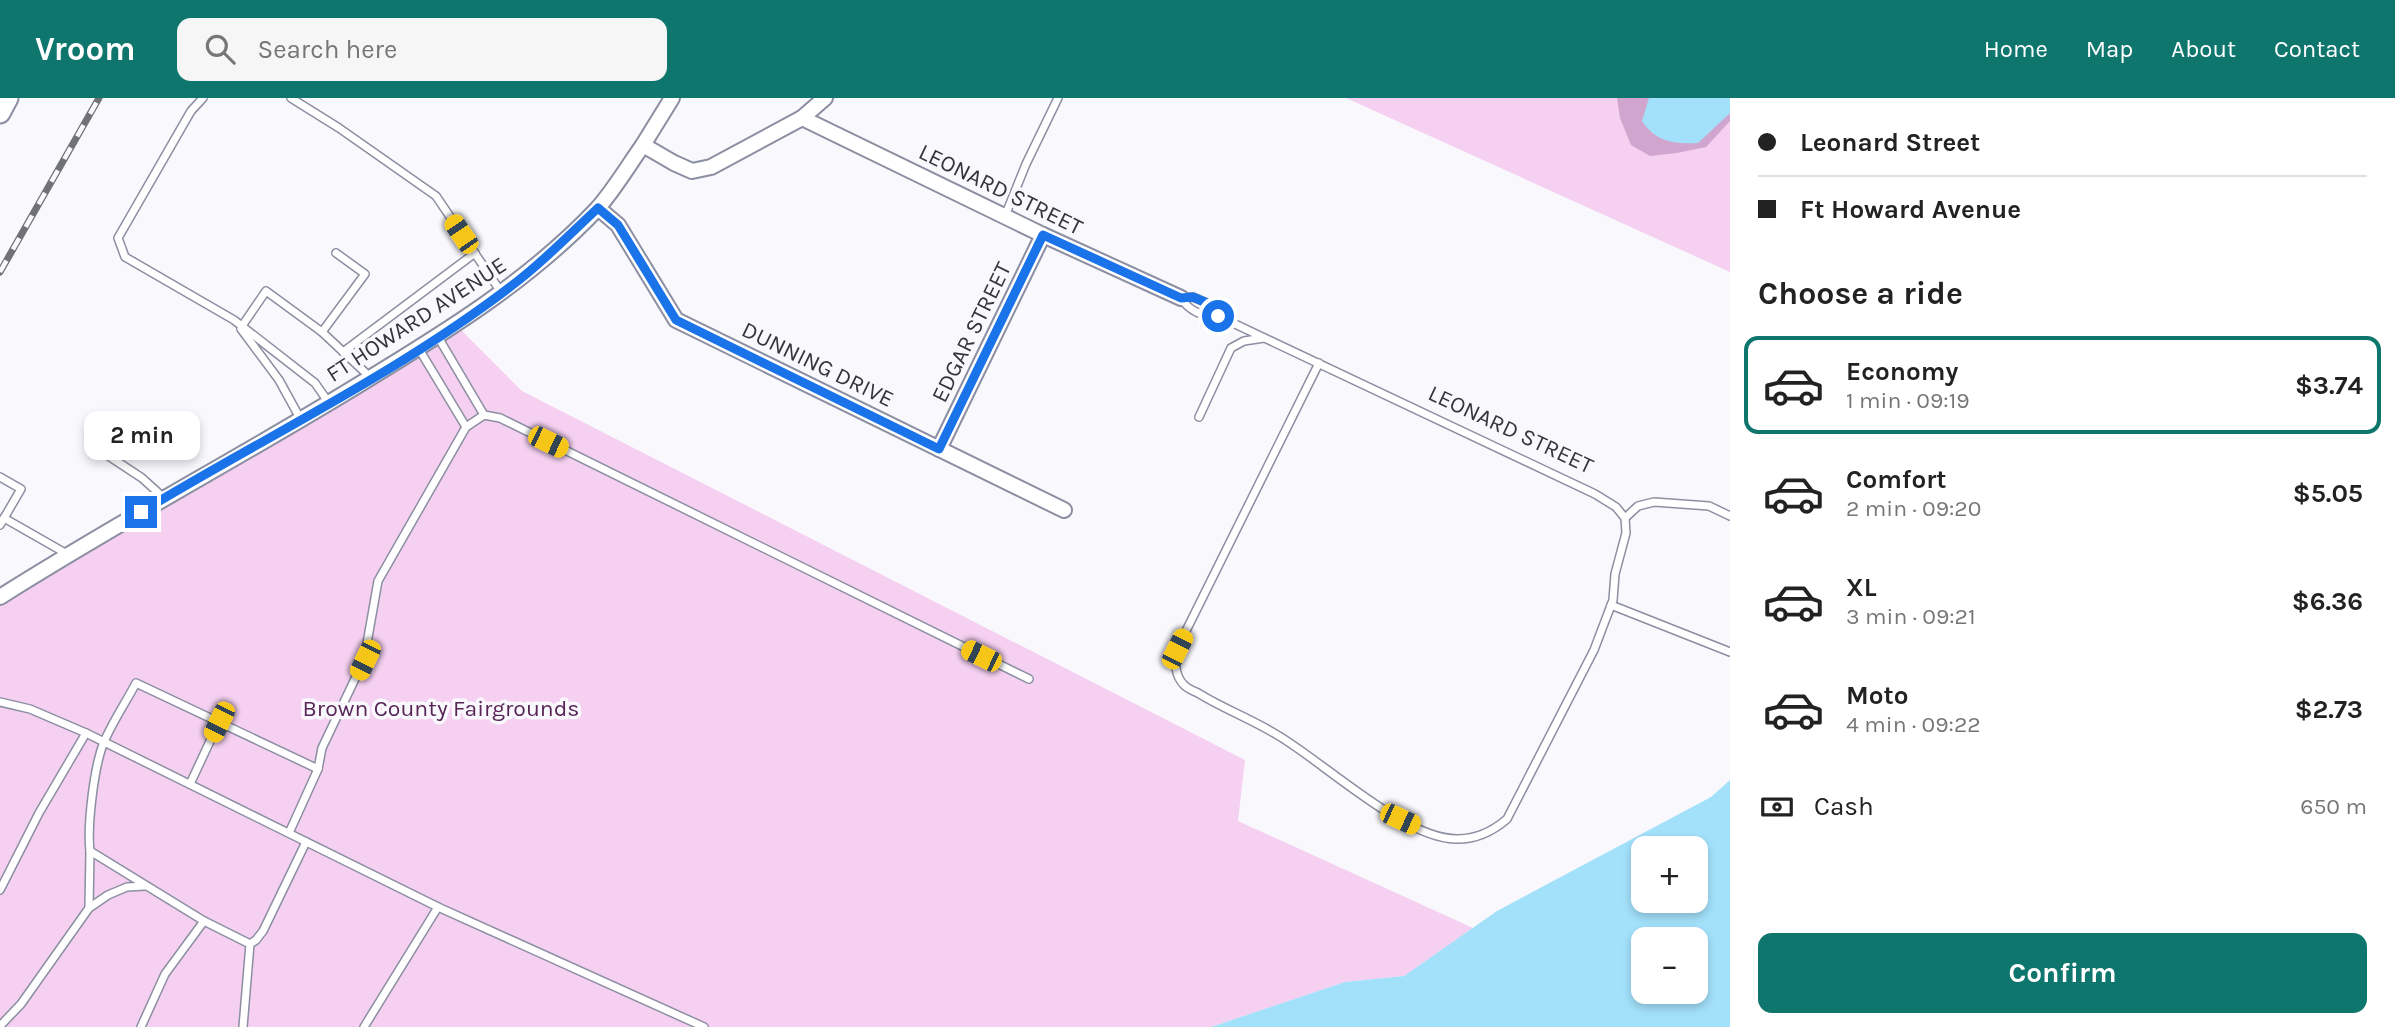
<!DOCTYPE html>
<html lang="en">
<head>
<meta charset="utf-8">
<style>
  :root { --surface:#fff; --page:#f6f6f6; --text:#222; --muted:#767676; --line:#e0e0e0; --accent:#0f766e }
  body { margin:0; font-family:Karla,sans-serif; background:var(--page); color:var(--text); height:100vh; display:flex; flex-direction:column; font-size:26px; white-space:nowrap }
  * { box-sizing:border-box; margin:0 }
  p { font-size:23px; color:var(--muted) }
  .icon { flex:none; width:38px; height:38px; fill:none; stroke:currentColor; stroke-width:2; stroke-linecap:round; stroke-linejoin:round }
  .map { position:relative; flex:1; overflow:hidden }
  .side { display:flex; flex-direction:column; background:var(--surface); width:665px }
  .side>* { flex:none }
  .hud { display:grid; align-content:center; height:154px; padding:0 28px; background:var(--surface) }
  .fabs { position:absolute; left:1631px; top:738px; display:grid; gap:14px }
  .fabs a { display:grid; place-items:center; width:77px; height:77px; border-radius:14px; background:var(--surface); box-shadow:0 4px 10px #0003; font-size:35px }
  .end { position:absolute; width:32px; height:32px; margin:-16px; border:9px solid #1a73e8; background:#fff; box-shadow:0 0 0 4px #fff }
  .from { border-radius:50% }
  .bubble { position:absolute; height:49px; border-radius:14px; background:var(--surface); box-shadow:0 4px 10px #0003; font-size:23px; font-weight:700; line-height:49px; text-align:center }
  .car { position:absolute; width:21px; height:42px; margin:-21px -10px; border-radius:9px; box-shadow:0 0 5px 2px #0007; background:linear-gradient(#f5c518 24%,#345 0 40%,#f5c518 0 76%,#345 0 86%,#f5c518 0) }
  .hud b { display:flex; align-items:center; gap:24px; height:66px; font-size:26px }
  .hud b+b { border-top:2px solid var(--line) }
  .hud i { width:18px; height:18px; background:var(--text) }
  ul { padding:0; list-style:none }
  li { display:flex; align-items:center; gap:21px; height:98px; margin:0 14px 10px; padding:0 14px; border:4px solid transparent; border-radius:14px }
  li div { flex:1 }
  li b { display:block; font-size:26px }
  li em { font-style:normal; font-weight:700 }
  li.current { border-color:var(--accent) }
  li>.icon { width:63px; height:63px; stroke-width:1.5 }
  h2 { padding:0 28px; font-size:32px; line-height:84px }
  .pay { display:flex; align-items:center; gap:18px; height:77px; padding:0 28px; font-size:26px }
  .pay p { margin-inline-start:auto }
  .button { display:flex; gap:14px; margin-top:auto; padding:14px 28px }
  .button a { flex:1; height:80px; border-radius:14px; background:var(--accent); color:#fff; font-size:28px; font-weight:700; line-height:80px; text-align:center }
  header { display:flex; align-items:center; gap:42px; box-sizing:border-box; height:98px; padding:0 35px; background:var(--accent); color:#fff }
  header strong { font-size:33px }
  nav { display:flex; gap:38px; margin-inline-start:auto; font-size:24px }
  .search { width:490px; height:63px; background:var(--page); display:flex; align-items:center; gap:18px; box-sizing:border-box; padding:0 24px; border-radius:14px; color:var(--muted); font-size:26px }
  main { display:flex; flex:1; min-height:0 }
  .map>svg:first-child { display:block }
</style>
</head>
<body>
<header>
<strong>Vroom</strong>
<div class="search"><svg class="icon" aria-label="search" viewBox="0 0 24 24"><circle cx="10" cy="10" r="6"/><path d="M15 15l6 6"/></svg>Search here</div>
<nav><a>Home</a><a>Map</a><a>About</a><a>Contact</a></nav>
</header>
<main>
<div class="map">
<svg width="1730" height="929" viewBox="0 0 1730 929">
  <rect width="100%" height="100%" fill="#f9f9fd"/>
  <g fill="#f5d0f1">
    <polygon points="1346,0 1730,0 1730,174"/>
    <polygon points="456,227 522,293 1245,662 1238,723 1473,830 1404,878 1345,884 1211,929 0,929 0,499"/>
  </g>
  <polygon fill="#d1a6ce" points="1617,0 1730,0 1730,23 1706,49 1677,55 1650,58 1631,47 1620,20"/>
  <g fill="#a3e1fb" fill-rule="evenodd">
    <path d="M1649 0H1730V15L1698 45C1673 46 1656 44 1642 23Z"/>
    <path d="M1730 682V929H1211L1345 884 1404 878 1497 813 1711 699ZM1643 751H1696V803H1643ZM1643 842H1696V894H1643Z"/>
  </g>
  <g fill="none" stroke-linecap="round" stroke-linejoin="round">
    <g stroke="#8b8fa1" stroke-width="10">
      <g id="service">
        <polyline points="203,0 191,13 118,140 125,159 234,222 315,285 329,305"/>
        <polyline points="291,0 339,30 436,98 501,194"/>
        <polyline points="1005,118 1026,66 1058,0"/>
        <path d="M1193 199 1214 208 1218 218C1203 219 1189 213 1181 200Z"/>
        <path d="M1218 218 1595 396 1616 409 1625 420 1626 435 1615 476 1613 502 1594 552 1507 721C1493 733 1477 741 1458 741 1404 742 1322 662 1274 635 1249 620 1222 610 1198 595 1193 593 1187 590 1184 587 1174 577 1175 563 1177 551L1319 265"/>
        <polyline points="242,228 266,193 322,234 370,279"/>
        <polyline points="241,231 279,282 301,322"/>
        <polyline points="322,234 365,176 336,155"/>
        <polyline points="438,239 484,317"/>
        <polyline points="419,251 466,329"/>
        <polyline points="343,254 475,155"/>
        <polyline points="1199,319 1231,250 1244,243 1264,240"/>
        <polyline points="89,345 142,380 164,400"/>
        <polyline points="0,379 21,391 0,427"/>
        <polyline points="4,420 67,456"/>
        <polyline points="1625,420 1638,408 1654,404 1709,408 1730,418"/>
        <polyline points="1611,507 1730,554"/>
        <polyline points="0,604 30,611 86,635 39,715 0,792"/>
        <polyline points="86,635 438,809 704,929"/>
        <polyline points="190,686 219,624"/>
        <polyline points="289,735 318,671 322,650 364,562 378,483 466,329 484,317 500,320 1029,581"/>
        <polyline points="89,810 90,753"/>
        <polyline points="250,846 256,842 263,833 306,744"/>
        <polyline points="0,928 21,906 89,810 108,797 127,789 145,788"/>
        <polyline points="141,929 165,876 204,823"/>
        <path d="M243 929 250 846 204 823 90 753C87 728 94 668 104 644 113 623 126 604 136 585L318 671"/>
        <polyline points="364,929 438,809"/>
      </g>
    </g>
    <g stroke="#8b8fa1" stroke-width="18">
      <g id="minor">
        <polyline points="802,20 1043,137 1181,200"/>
        <polyline points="643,47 672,0"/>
        <polyline points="598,110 618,127 676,222 1064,412"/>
        <polyline points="939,351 1043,137"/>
        <path d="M0 499C118 424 241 359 360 286 444 235 529 183 597 111 614 92 628 68 643 47L674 65 692 73 711 69 802 20 825 0"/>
      </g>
    </g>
    <g stroke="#8b8fa1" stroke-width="23">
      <polyline id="secondary" points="0,15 8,0"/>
    </g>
    <use href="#service" stroke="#fff" stroke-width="7"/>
    <use href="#minor" stroke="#fff" stroke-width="14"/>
    <use href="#secondary" stroke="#fff" stroke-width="19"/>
    <g stroke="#717278" stroke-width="7">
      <polyline id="rail" points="0,174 99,0"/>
    </g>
    <use href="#rail" stroke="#f9f9fd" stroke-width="4.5" stroke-dasharray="13" stroke-linecap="butt"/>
  </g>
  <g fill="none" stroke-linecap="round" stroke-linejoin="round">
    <path stroke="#1a73e8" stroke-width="9" d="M141 414C266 338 403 273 519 182 547 160 572 134 598 110L618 127 676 222 939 351 1043 137 1181 200 1193 199 1214 208 1218 218"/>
  </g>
  <g text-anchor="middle" stroke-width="7" stroke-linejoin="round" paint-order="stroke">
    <g font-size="23" fill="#34353d" stroke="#f9f9fd">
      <text transform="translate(1001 91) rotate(26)" y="8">LEONARD STREET</text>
      <text transform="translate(416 221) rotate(-33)" y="8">FT HOWARD AVENUE</text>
      <text transform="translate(971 234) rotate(-64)" y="8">EDGAR STREET</text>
      <text transform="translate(818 266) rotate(26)" y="8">DUNNING DRIVE</text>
      <text transform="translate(1511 331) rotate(25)" y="8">LEONARD STREET</text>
    </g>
    <g font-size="23" fill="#582556" stroke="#f9f9fd">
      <text x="441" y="618">Brown County Fairgrounds</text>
    </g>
  </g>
</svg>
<div class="fabs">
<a>+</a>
<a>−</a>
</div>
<i class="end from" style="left:1218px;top:218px"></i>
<i class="end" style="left:141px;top:414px"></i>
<div class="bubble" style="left:84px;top:313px;width:116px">2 min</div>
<i class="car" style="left:461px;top:136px;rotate:326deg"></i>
<i class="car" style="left:548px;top:344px;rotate:116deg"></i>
<i class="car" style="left:1177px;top:551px;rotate:27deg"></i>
<i class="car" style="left:981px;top:558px;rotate:296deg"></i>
<i class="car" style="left:365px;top:562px;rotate:206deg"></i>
<i class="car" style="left:219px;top:624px;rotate:206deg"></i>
<i class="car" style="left:1400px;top:721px;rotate:115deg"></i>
</div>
<section class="side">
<div class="hud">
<b><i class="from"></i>Leonard Street</b>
<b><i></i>Ft Howard Avenue</b>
</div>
<h2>Choose a ride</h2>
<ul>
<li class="current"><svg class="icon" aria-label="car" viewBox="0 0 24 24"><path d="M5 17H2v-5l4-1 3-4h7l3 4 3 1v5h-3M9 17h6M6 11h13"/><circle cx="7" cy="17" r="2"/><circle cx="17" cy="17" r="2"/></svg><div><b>Economy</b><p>1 min · 09:19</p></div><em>$3.74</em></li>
<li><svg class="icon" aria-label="car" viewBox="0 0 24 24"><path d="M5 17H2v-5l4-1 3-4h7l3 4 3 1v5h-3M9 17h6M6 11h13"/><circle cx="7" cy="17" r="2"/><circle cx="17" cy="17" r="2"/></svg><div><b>Comfort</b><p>2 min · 09:20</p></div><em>$5.05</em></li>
<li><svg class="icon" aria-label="car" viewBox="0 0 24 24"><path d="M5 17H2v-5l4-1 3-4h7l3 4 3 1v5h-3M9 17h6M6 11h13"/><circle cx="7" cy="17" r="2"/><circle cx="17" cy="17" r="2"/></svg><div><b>XL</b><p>3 min · 09:21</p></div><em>$6.36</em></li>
<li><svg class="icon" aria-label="car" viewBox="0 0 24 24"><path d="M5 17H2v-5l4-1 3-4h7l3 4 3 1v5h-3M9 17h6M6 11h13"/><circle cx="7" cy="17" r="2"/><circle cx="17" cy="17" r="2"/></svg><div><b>Moto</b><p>4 min · 09:22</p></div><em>$2.73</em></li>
</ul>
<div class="pay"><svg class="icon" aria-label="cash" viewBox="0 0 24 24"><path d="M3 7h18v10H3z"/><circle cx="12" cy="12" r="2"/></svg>Cash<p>650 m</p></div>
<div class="button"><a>Confirm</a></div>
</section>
</main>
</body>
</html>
